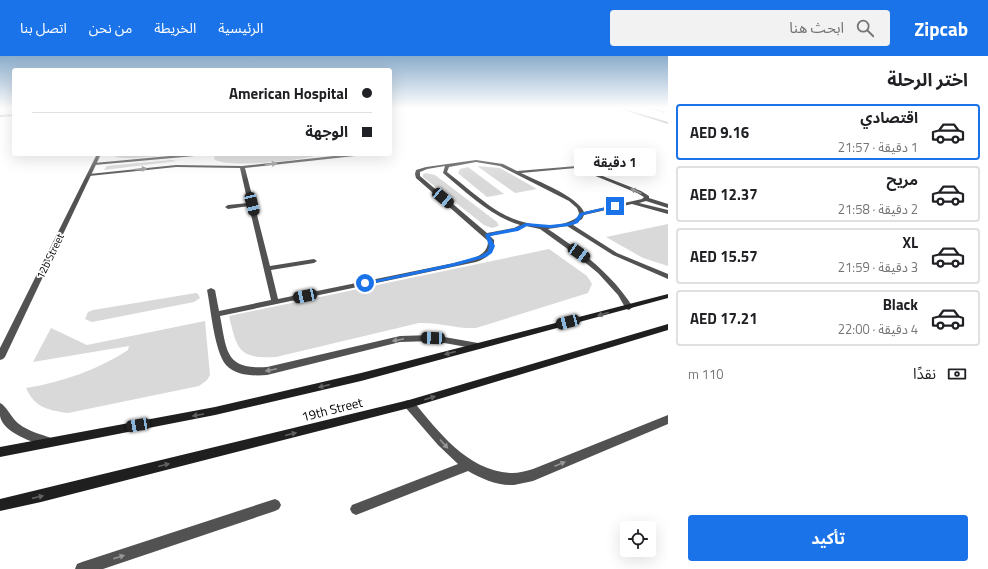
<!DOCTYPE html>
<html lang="ar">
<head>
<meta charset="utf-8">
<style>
  :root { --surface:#fff; --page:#f2f2f2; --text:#202124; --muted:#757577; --line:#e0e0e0; --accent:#1a73e8 }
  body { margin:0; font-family:"Titillium Web","Noto Sans Arabic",sans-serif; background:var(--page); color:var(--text); direction:rtl; height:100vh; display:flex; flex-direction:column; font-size:15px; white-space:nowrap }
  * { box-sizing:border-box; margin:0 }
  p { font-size:13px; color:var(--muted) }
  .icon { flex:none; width:22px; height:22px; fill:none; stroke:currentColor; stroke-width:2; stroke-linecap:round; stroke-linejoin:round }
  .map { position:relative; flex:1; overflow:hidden; direction:ltr }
  .drawer { display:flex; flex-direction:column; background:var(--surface); width:320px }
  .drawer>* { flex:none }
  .top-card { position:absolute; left:12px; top:12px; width:380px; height:88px; border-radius:4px; box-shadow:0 4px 16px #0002; direction:rtl; display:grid; align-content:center; height:88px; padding:0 20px; background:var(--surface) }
  .tools { position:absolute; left:620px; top:465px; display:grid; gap:8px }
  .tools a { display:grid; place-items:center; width:36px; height:36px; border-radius:4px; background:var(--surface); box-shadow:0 4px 16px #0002; font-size:20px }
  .end { position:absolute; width:18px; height:18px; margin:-9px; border:5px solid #1a73e8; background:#fff; box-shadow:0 0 0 2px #fff }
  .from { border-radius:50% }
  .bubble { position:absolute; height:28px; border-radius:4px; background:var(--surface); box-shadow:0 4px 16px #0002; font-size:13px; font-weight:700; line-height:28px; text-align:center; direction:rtl }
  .car { position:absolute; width:12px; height:24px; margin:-12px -6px; border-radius:5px; box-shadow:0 0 3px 1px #0007; background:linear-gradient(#222 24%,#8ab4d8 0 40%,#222 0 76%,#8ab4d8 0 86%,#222 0) }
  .top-card b { display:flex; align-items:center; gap:14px; height:38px; font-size:15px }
  .top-card b+b { border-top:1px solid var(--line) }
  .top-card i { width:10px; height:10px; background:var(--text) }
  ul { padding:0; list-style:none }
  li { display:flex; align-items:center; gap:12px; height:56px; margin:0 8px 6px; padding:0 12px; border:2px solid var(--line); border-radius:4px }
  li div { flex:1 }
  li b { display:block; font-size:15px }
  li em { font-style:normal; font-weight:700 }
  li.active { border-color:var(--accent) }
  li>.icon { width:36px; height:36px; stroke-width:1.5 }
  h2 { padding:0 20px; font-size:18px; line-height:48px }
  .pay { display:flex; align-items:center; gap:10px; height:44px; padding:0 20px; font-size:15px }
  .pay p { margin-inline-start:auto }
  .primary-button { display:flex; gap:8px; margin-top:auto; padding:8px 20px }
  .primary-button a { flex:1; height:46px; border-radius:4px; background:var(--accent); color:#fff; font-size:16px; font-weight:700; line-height:46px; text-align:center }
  header { display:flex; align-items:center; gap:24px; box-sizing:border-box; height:56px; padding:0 20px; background:var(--accent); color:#fff }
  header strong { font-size:19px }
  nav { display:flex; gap:22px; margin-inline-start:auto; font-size:14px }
  .search { width:280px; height:36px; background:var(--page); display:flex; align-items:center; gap:10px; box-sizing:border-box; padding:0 14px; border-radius:4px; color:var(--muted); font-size:15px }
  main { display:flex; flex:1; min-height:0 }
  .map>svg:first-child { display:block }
</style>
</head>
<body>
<header>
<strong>Zipcab</strong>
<div class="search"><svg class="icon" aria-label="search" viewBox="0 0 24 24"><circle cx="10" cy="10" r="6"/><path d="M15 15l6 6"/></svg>ابحث هنا</div>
<nav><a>الرئيسية</a><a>الخريطة</a><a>من نحن</a><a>اتصل بنا</a></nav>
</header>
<main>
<section class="drawer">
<h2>اختر الرحلة</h2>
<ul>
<li class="active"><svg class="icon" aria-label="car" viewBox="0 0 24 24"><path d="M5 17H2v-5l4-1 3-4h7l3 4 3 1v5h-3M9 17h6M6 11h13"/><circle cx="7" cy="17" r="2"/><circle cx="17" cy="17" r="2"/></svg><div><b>اقتصادي</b><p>1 دقيقة · 21:57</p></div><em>AED 9.16</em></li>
<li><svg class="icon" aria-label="car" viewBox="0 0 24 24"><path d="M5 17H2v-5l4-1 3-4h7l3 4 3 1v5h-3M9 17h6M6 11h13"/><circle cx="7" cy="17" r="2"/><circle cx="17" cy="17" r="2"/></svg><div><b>مريح</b><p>2 دقيقة · 21:58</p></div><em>AED 12.37</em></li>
<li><svg class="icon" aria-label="car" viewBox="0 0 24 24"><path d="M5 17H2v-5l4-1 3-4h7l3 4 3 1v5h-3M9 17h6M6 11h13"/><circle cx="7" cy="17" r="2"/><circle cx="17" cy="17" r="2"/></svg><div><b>XL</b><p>3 دقيقة · 21:59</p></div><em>AED 15.57</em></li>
<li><svg class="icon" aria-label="car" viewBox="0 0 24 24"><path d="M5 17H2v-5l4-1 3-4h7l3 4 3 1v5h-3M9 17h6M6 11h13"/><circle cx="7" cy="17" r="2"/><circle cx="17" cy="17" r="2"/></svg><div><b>Black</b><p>4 دقيقة · 22:00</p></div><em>AED 17.21</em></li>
</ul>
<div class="pay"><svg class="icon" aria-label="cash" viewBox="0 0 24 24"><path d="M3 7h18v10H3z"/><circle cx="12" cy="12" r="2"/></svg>نقدًا<p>110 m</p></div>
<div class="primary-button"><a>تأكيد</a></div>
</section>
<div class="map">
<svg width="668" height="513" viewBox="0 0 668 513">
  <rect width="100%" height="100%" fill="#fff"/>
  <g fill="#d9d9d9">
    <path d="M111 98H171C160 100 115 106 111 98Z"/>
    <path d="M215 98H323C307 104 225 113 214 103Z"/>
    <polygon points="172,104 177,105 104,114 107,110"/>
    <polygon points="477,110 500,112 537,133 515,137"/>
    <polygon points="468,111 504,138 487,141 458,117 460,113"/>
    <polygon points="426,117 435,119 497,166 499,170 492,172 484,169 423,121 423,118"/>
    <polygon points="668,168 668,210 643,202 606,181"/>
    <path d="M549 193 587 220 592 228 588 237 476 272C457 273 439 266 419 267L276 301C238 303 237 293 229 260Z"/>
    <polygon points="196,237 198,238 200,242 194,246 92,266 85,263 88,256 93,254"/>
    <path d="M205 265 210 319 207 324 199 330 68 357C48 354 35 352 26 332 63 326 97 314 128 294L129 290 33 306 51 272 87 289Z"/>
  </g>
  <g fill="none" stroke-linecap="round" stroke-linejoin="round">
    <g fill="#525252" fill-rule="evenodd">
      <polygon points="647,52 652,52 666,56 664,57"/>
      <polygon points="191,98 197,99 195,100 94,109 92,108 94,107"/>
      <path d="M352 98H366L364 99 245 112 270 210 314 203 317 205 314 207 271 214 278 243 454 207C468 203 488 202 488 185L416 122 415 118 416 114 426 111 476 104 503 108 517 115 577 110 641 135 649 140V142L668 148V152L646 145 639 147 668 154V158L632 148 584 159 582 163 573 169 617 197 668 218V223L613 199 567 170 548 173C582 196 610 216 633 251L629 254 626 253 618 239 598 217 576 199 540 173 526 170 518 174 490 180 494 184C495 197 487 202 476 206L220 260C227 295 225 314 267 311L400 280 433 279 478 287 481 288 482 290 481 292 478 293 433 285 400 286 267 319C254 320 236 320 226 309 214 294 211 253 207 234L211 232 215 234 219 255 271 244 249 150 228 153 225 151 228 149 248 147 240 112 176 111 89 120 87 119 89 118 176 109 242 110ZM476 106 500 110 569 145 577 152 579 157 578 161C555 177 518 168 496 154 479 143 463 128 447 116L449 111ZM445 110 443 117C467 137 490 160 520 169L514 172 487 177 420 120V116L427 113ZM576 112 637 137 644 141 642 143 584 156C577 140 537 125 521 117Z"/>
      <path d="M409 344 413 345C439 376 467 415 512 417 519 417 526 415 533 413L668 359V368L533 425C527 426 520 428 514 429 498 430 482 423 468 415L356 459 352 457 350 453 352 449 458 408 438 389 405 351 404 348 405 345Z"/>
      <polygon points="275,443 279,445 281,449 279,453 275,455 103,513 75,513 77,508 82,506"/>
    </g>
    <g fill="#525252" fill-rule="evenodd">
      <polygon points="617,52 622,52 668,66 668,68"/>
      <polygon points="14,58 14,60 0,61 0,59"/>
      <polygon points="97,98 101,98 5,301 3,303 0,304 0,292"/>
      <path d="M0 347C6 349 12 363 19 368 28 375 40 378 51 382L52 386 51 390 47 391C33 386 3 377 0 360 0 356 0 351 0 347Z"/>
    </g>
    <g fill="#1f1f1f" fill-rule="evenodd">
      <polygon points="668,238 668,242 361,325 215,359 0,401 0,391 215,351 361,317"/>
      <polygon points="668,268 668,274 409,352 41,446 0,455 0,443 409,344"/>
    </g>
  </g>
  <defs><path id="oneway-solid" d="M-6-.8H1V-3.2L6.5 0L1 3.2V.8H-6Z"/></defs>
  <g fill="#979797">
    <use href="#oneway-solid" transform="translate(271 108) rotate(-6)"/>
    <use href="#oneway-solid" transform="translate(141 113) rotate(-6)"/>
    <use href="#oneway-solid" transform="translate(636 135) rotate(-156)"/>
    <use href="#oneway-solid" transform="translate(398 284) rotate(169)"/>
    <use href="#oneway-solid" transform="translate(271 314) rotate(168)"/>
    <use href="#oneway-solid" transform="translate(444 388) rotate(48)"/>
    <use href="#oneway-solid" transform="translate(560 408) rotate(-22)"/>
    <use href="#oneway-solid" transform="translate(119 501) rotate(-18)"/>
  </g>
  <g fill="#626262">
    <use href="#oneway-solid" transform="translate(603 258) rotate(165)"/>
    <use href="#oneway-solid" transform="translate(450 297) rotate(165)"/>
    <use href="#oneway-solid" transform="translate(324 330) rotate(167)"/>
    <use href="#oneway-solid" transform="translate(430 342) rotate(-17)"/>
    <use href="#oneway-solid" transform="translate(198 359) rotate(170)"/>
    <use href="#oneway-solid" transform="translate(291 378) rotate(-14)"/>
    <use href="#oneway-solid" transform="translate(164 409) rotate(-14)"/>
    <use href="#oneway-solid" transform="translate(38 441) rotate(-13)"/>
  </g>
  <linearGradient id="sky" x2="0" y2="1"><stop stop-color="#8baccb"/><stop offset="0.42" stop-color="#fff"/><stop offset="1" stop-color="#fff" stop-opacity="0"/></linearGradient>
  <rect width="668" height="124" fill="url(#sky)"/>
  <polygon fill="#1a73e8" points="615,149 617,151 583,159 578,167 569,170 550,172 527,170 518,175 490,180 495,190 492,197 486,201 455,210 365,229 362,227 454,207 482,199 488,195 489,190 485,178 515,172 526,167 550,169 568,167 574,165 580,157"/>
  <g text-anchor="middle" stroke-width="3.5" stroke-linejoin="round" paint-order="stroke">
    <g font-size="11" fill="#000" stroke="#fff">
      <text transform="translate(50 200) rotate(-64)" y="4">12b Street</text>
    </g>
    <g font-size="13" fill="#000" stroke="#fff">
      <text transform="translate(332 353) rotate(-14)" y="5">19th Street</text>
    </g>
  </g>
</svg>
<div class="tools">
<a><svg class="icon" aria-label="locate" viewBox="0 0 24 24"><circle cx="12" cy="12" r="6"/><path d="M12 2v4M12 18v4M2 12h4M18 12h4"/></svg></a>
</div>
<i class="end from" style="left:365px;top:227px"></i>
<i class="end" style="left:615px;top:150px"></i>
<div class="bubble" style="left:574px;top:92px;width:82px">1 دقيقة</div>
<i class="car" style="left:443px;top:142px;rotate:130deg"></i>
<i class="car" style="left:252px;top:148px;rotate:166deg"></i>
<i class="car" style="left:579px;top:197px;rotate:125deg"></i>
<i class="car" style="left:305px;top:240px;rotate:258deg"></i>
<i class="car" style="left:568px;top:266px;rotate:255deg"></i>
<i class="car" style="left:433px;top:282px;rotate:272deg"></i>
<i class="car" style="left:138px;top:369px;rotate:260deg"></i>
<div class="top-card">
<b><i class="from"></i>American Hospital</b>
<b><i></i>الوجهة</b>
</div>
</div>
</main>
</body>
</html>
